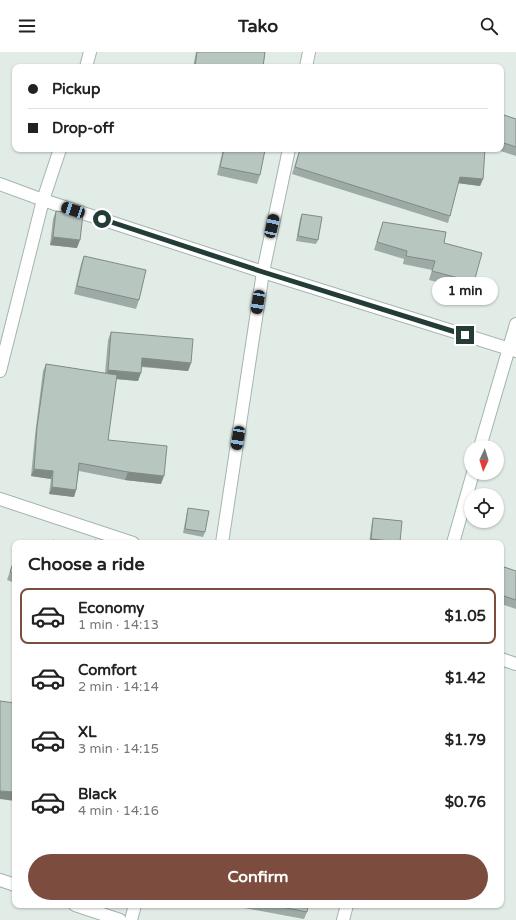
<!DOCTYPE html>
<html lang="en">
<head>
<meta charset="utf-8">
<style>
  :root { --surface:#fff; --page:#f6f6f6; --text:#222; --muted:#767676; --line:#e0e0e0; --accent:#7c4d3f }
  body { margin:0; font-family:"Varela Round",sans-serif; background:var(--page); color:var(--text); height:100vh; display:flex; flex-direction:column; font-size:15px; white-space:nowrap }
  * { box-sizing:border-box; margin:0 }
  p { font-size:13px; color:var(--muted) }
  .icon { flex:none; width:22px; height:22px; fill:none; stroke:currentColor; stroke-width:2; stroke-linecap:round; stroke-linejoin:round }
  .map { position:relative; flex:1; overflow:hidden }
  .side { position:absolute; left:12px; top:488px; width:492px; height:368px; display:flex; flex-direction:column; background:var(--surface); border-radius:8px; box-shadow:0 1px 3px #0004 }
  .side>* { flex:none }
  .hud { position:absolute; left:12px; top:12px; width:492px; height:88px; border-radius:8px; box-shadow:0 1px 3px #0004; display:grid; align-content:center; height:88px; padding:0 16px; background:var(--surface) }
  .needle { width:26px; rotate:184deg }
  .controls { position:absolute; left:464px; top:388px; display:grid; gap:8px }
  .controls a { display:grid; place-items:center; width:40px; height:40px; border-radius:50%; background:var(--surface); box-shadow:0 1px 3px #0004; font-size:20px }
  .end { position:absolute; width:18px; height:18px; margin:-9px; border:5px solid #233c35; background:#fff; box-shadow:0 0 0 2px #fff }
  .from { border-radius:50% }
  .bubble { position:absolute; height:28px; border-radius:14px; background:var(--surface); box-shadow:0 1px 3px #0004; font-size:13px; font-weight:700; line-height:28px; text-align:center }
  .car { position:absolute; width:12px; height:24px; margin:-12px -6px; border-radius:5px; box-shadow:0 0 3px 1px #0007; background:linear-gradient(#222 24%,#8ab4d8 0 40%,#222 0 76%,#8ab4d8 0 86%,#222 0) }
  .hud b { display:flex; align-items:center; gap:14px; height:38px; font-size:15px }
  .hud b+b { border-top:1px solid var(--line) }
  .hud i { width:10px; height:10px; background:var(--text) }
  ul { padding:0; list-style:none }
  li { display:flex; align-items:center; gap:12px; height:56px; margin:0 8px 6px; padding:0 8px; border:2px solid transparent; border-radius:8px }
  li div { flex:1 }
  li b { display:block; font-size:15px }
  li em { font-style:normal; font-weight:700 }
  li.active { border-color:var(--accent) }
  li>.icon { width:36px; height:36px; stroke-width:1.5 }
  h2 { padding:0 16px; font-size:18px; line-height:48px }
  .cta { display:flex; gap:8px; margin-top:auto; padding:8px 16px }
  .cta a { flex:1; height:46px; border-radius:24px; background:var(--accent); color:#fff; font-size:16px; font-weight:700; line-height:46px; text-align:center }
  header { display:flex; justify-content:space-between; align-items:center; height:52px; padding:0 16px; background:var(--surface); font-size:18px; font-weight:700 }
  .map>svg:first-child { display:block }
</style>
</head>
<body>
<header><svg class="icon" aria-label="menu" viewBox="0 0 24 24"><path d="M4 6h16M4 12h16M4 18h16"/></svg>Tako<svg class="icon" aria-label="search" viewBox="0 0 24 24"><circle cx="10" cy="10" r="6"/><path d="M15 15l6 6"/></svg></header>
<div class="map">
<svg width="516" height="868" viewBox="0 0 516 868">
  <rect width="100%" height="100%" fill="#e2ece7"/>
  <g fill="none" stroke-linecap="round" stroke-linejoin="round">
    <g stroke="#a5b4ae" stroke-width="14">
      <g id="minor">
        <polyline points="86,15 90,0"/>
        <polyline points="306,15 309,0"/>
        <polyline points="0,132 43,148 263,220 516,299"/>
        <polyline points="0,319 43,148 60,97"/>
        <polyline points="480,395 516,272"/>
        <polyline points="0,447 133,491"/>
        <polyline points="222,491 263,220 289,97"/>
        <polyline points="453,491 473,421"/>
        <polyline points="501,607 516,612"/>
        <polyline points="0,828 15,833"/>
        <polyline points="75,853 120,868"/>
        <polyline points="131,868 135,853"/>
        <polyline points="343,868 347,853"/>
      </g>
    </g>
    <use href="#minor" stroke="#fff" stroke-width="12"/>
  </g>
  <g fill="#9eaaa5">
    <polygon points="196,0 265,0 263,15 193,15"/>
    <polygon points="501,62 516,67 516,104 494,97 501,97"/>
    <polygon points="223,97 260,97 260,123 257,132 217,123"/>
    <polygon points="300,97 306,98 307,97 485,97 483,127 480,134 458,131 450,164 448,171 292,122"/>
    <polygon points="56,159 77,196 50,193 53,167"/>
    <polygon points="302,162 318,188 316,192 296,189 300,167"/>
    <polygon points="383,170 444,191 474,230 471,239 429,228 432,218 403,212 404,207 374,198"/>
    <polygon points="84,204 139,248 136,257 74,242 81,212"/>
    <polygon points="111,280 191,311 188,319 141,315 138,329 116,327 108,388 161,432 125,428 79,419 76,438 74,445 49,442 51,427 31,424 35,383 43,319 46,312 105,321 108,288"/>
    <polygon points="188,456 205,480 203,485 183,481 187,460"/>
    <polygon points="373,466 402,469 399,491 369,491 372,470"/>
    <polygon points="15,505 15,531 7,528"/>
    <polygon points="501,514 516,519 516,557 501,552"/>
    <polygon points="228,853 308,853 307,860 304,867"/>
  </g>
  <g fill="#818b86">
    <polygon points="460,125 483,127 480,134 457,131"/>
    <polygon points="53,185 80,188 77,196 50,193"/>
    <polygon points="142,306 191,311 188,319 139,314"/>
    <polygon points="108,318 141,321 138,329 105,326"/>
    <polygon points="34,417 53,419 51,427 31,424"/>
    <polygon points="128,420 164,424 161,432 125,428"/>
    <polygon points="52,435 76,438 74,445 49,442"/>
    <polygon points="371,487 400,490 399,491 369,491"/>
    <polygon points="0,739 15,740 15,749 0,747"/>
  </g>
  <g fill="#b8c6c0" stroke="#818b86">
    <polygon points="197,0 265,0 263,15 195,15"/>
    <polygon points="501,62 516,67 516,95 501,90"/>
    <polygon points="224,97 260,97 265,98 260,123 220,115"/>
    <polygon points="300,97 304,97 307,98 307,97 485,97 483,127 460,125 450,164 295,115"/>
    <polygon points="56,159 83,162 80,188 53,185"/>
    <polygon points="302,162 322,165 318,188 298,184"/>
    <polygon points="383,170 446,180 444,191 482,201 474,230 432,219 435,209 406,204 407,199 377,190"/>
    <polygon points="84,204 146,218 139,248 77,234"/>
    <polygon points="111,280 193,287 191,311 142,306 141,321 108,318"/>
    <polygon points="46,312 117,323 108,388 167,394 164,424 128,420 79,411 76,438 52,435 53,419 34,417 37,375"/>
    <polygon points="188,456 209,459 205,480 185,477"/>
    <polygon points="373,466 402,469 400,490 371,487"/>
    <polygon points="53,488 61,491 52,491"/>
    <polygon points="95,488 105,491 94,491"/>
    <polygon points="15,505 15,522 10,520"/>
    <polygon points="501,514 516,519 516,548 501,543"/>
    <polygon points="0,649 15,651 15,740 0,739"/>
    <polygon points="271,853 308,853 307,860"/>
  </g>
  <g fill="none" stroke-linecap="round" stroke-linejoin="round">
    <polyline stroke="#233c35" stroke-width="5" points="102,167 263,220 465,283"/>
  </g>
</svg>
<div class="controls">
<a><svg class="needle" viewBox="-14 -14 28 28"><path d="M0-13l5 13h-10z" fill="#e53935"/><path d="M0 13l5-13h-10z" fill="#767676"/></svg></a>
<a><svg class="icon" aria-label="locate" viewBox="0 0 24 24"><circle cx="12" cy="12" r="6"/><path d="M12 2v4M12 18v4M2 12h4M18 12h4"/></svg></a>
</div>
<i class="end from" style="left:102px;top:167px"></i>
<i class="end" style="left:465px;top:283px"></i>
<div class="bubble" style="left:432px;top:225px;width:66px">1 min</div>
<i class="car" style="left:73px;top:158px;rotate:288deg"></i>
<i class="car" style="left:272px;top:174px;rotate:12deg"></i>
<i class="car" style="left:258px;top:250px;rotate:189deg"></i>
<i class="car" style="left:238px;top:386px;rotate:189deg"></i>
<div class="hud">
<b><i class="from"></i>Pickup</b>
<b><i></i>Drop-off</b>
</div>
<section class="side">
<h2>Choose a ride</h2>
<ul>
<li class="active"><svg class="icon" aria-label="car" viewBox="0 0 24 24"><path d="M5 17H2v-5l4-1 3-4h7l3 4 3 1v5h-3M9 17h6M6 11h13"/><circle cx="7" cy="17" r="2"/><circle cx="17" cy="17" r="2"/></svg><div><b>Economy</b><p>1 min · 14:13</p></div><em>$1.05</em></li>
<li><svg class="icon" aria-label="car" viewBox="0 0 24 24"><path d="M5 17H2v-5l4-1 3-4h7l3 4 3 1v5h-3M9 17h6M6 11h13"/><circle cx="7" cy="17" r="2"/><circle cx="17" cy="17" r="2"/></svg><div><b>Comfort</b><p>2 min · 14:14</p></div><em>$1.42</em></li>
<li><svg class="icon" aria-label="car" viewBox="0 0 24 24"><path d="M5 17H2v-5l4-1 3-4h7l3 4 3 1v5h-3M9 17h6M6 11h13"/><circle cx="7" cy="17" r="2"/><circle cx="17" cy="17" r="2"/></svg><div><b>XL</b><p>3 min · 14:15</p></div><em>$1.79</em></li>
<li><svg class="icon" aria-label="car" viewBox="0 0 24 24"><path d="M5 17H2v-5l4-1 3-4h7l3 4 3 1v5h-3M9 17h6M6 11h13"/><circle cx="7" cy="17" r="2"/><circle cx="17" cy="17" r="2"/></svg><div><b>Black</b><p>4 min · 14:16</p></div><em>$0.76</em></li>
</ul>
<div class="cta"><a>Confirm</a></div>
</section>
</div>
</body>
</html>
